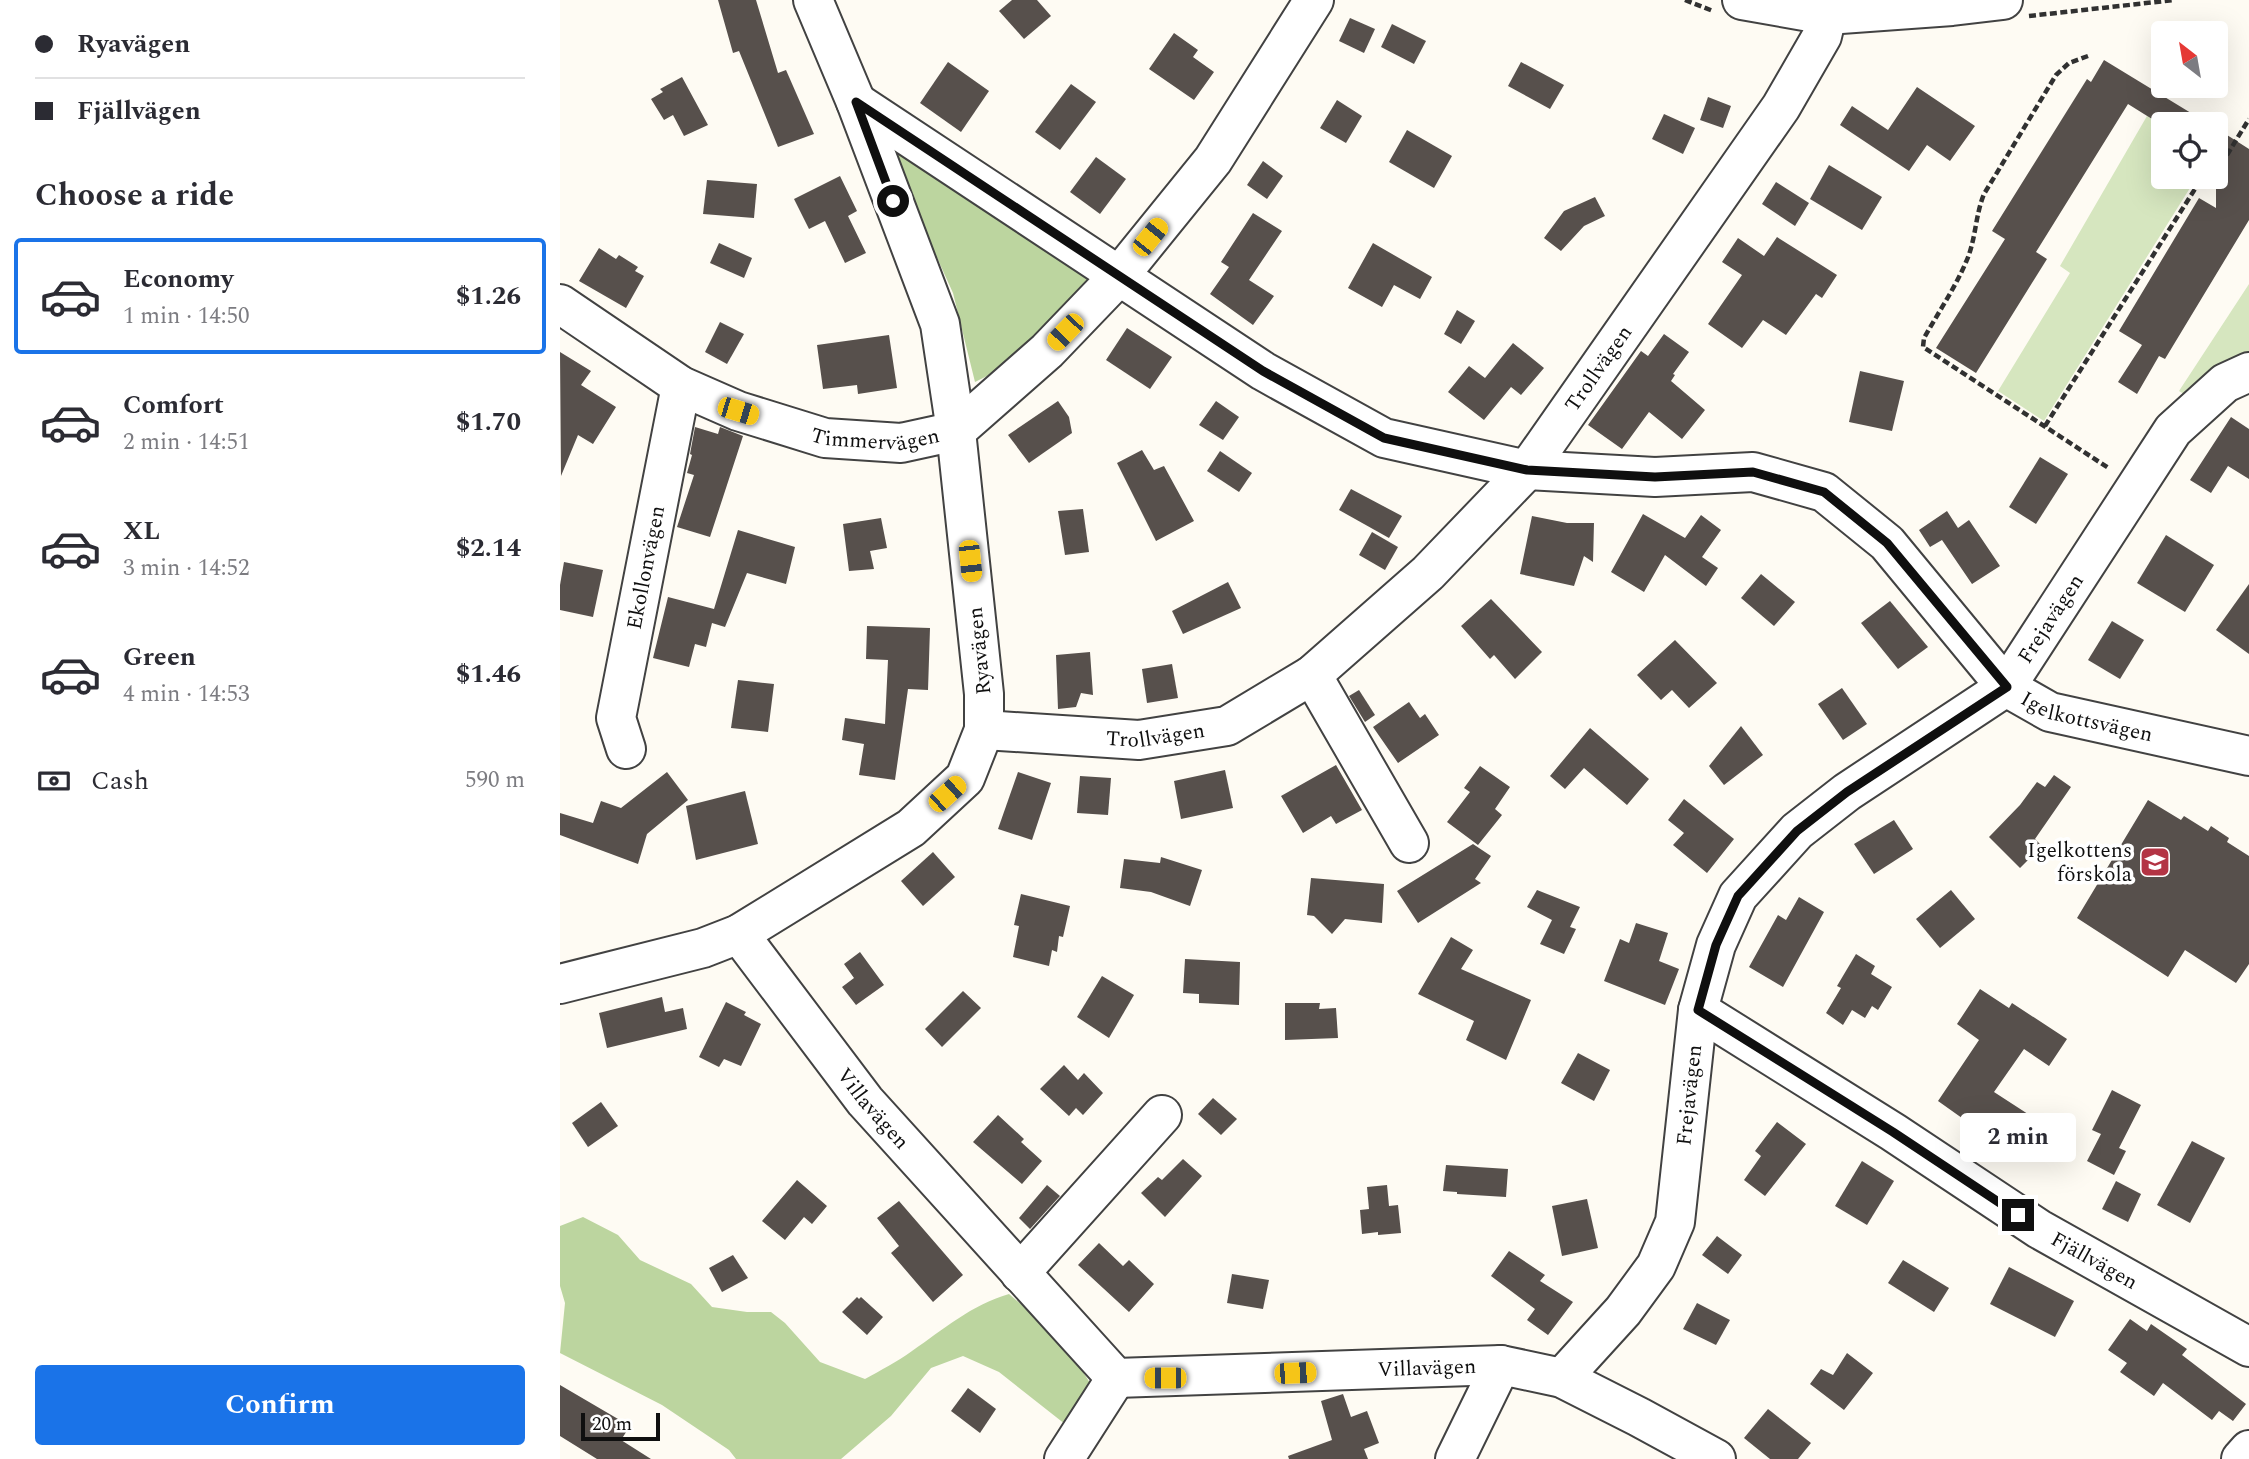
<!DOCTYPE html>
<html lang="en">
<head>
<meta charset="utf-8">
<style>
  :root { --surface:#fff; --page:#f2f2f3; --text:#2b2b33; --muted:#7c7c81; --line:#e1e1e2; --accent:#1a73e8 }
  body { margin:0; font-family:Spectral,serif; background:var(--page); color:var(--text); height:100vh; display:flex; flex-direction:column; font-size:26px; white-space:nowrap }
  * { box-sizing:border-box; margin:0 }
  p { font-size:23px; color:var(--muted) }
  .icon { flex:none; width:38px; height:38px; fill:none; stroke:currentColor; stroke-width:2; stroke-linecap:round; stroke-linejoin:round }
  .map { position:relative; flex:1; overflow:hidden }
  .sheet { display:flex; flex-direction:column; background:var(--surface); width:560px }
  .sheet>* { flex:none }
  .banner { display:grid; align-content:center; height:154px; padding:0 35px; background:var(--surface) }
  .needle { width:46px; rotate:329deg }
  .controls { position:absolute; left:1591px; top:21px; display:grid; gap:14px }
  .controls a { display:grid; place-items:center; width:77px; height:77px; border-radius:7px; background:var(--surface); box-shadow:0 7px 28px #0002; font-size:35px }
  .scale { position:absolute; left:21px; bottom:18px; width:79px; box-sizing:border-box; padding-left:7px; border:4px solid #0f0f0f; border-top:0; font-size:19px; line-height:24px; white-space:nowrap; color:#0f0f0f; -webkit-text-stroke:5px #fff; paint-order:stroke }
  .end { position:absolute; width:32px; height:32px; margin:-16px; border:9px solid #0f0f0f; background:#fff; box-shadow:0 0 0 4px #fff }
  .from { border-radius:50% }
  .bubble { position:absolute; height:49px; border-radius:7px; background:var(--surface); box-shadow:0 7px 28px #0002; font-size:23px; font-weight:700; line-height:49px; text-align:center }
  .car { position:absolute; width:21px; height:42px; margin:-21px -10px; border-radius:9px; box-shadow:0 0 5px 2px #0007; background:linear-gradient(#f5c518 24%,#345 0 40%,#f5c518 0 76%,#345 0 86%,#f5c518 0) }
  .banner b { display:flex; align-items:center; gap:24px; height:66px; font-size:26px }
  .banner b+b { border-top:2px solid var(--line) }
  .banner i { width:18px; height:18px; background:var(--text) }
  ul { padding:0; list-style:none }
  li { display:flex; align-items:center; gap:21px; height:116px; margin:0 14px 10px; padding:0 21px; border:4px solid transparent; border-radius:7px }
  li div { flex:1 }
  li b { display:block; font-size:26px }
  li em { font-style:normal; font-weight:700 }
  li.current { border-color:var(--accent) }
  li>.icon { width:63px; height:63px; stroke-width:1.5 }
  h2 { padding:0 35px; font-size:32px; line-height:84px }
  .pay { display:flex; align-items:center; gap:18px; height:77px; padding:0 35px; font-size:26px }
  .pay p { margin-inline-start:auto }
  .primary-button { display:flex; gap:14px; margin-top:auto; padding:14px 35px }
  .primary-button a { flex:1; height:80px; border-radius:7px; background:var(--accent); color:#fff; font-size:28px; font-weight:700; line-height:80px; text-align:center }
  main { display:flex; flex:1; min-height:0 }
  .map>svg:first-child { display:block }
</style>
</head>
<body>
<main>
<section class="sheet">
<div class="banner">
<b><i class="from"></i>Ryavägen</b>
<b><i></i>Fjällvägen</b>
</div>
<h2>Choose a ride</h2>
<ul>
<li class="current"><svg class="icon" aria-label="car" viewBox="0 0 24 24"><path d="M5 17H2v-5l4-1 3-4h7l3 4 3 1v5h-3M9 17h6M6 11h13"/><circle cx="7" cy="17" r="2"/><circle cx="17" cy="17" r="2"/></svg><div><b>Economy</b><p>1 min · 14:50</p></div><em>$1.26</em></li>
<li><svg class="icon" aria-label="car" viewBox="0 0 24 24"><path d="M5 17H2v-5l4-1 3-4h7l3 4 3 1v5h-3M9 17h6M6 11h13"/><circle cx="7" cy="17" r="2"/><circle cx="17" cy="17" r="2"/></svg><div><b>Comfort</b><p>2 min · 14:51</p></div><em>$1.70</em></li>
<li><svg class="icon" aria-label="car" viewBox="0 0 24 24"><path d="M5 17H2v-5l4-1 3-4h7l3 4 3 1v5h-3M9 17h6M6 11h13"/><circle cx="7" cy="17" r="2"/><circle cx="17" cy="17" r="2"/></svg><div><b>XL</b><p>3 min · 14:52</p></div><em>$2.14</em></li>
<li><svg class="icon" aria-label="car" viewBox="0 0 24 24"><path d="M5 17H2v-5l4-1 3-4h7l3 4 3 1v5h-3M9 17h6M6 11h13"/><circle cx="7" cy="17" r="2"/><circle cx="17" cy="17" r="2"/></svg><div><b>Green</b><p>4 min · 14:53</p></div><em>$1.46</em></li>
</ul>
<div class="pay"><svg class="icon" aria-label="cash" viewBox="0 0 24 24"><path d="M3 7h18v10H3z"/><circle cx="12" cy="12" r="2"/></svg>Cash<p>590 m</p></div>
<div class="primary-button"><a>Confirm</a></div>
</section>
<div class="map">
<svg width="1689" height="1459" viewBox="0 0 1689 1459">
  <rect width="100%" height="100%" fill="#fefbf3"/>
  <g fill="#d6e6bf">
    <polygon points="1587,116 1603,126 1603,177 1640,177 1630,188 1484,421 1438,391 1510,273 1500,266"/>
    <polygon points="1689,284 1689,352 1659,369 1627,396 1619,391"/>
  </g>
  <g fill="#bcd59f">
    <polygon points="326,135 542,279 445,367 415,382 393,293 360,220"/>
    <path d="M23 1217 58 1235 80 1260 131 1284 152 1307 187 1312H211L225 1323 260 1362 305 1379C321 1370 337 1362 352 1351 384 1329 411 1305 449 1294L502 1339 530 1383 510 1428 439 1372 403 1356 371 1368 331 1416 281 1459H176L169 1450 102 1405 0 1353 5 1303 0 1286V1226Z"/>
  </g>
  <g fill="#57504c">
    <polygon points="158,0 196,0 218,73 226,70 254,134 218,147 179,51 173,53"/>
    <polygon points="452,0 477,0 491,16 464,39 439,11"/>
    <polygon points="790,18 815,29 804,53 779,41"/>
    <polygon points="832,24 866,41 854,64 821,47"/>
    <polygon points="614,33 638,50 633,57 654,72 634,100 589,69"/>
    <polygon points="1544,60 1649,124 1600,124 1568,104 1476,252 1487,259 1416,373 1376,348 1445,239 1432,231 1527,79 1531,82"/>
    <polygon points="388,62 429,91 401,132 360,103"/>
    <polygon points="961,62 1004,85 990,109 948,86"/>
    <polygon points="122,77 148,125 124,136 113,115 104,120 91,99 103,92 100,89"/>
    <polygon points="511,84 536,102 500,150 475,132"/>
    <polygon points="1357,87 1415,126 1390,161 1367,145 1349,171 1280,125 1292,106 1328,130"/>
    <polygon points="1148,97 1171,106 1163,128 1140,120"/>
    <polygon points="777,100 802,116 786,143 760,128"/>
    <polygon points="1104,114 1135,128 1123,154 1092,139"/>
    <polygon points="1656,128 1689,149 1689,220 1605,359 1599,356 1577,394 1558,382 1582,345 1559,331 1639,198 1656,208"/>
    <polygon points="847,130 892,156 874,188 829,162"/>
    <polygon points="536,157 566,179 540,214 510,192"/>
    <polygon points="703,161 723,176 707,199 687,185"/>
    <polygon points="1269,165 1322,197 1302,230 1250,199"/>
    <polygon points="280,176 297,211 288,216 306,253 285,263 265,221 249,229 234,199"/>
    <polygon points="147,180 197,184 194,218 143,214"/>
    <polygon points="1216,182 1249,203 1235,226 1202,204"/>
    <polygon points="1035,197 1045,216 1024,226 1001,251 984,238 1004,211"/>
    <polygon points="693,213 722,231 689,280 714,296 693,325 650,294 669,267 661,262"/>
    <polygon points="1217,237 1277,275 1262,298 1256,294 1226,335 1203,320 1182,348 1148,324 1182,275 1162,262 1178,238 1204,256"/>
    <polygon points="159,243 192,258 184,278 150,263"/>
    <polygon points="813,243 872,277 860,299 834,285 822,307 788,288"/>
    <polygon points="39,248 56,259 59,255 78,267 75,271 84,276 66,308 19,281"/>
    <polygon points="897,310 915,321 901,344 884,334"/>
    <polygon points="160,322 184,334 167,364 145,352"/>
    <polygon points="567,328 612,357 590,389 546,360"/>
    <polygon points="1104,334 1129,352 1113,374 1115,375 1111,381 1145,410 1122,439 1089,412 1062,449 1028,425 1081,351 1088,356"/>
    <polygon points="329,335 337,388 298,394 297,385 263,389 257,345"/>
    <polygon points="953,343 984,368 961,395 951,387 924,420 888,392 909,366 925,378"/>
    <polygon points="0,352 31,371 21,385 56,407 33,444 18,435 1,476"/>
    <polygon points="1300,371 1344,381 1332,431 1289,422"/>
    <polygon points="498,401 509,417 512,433 469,463 448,435"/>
    <polygon points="656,401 679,417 663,440 639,425"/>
    <polygon points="1671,417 1689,429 1689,479 1668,466 1651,493 1630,480"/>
    <polygon points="135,427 158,434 160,427 183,436 150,537 117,527 134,475 127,473 132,455 130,454"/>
    <polygon points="582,450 594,470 604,466 634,521 596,541 557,463"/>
    <polygon points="660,451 692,473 679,492 647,471"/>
    <polygon points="1480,457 1508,474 1476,524 1449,507"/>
    <polygon points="791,489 842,516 829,538 779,510"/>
    <polygon points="523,509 529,552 505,555 498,511"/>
    <polygon points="1387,511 1398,528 1409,520 1440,566 1412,584 1382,540 1370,547 1359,530"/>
    <polygon points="1083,514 1125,538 1141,515 1161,530 1142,557 1158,568 1146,586 1105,555 1084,592 1051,572"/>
    <polygon points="972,516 1007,523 1034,523 1033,562 1024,556 1014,586 960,574"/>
    <polygon points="321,518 327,548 310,551 314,569 289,571 283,524"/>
    <polygon points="178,530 235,547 226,584 187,573 165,627 152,623 146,647 135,644 129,667 93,658 108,597 154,609"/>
    <polygon points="812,532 838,547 825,570 799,555"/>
    <polygon points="1606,535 1654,565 1625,612 1577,583"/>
    <polygon points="4,562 43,570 33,617 0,610 0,585"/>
    <polygon points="1201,574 1235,602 1214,626 1181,598"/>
    <polygon points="668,582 681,608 623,634 612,611"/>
    <polygon points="1689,584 1689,654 1656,630"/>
    <polygon points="931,599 982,652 955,679 934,655 930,659 901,626"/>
    <polygon points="1330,601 1368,647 1338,669 1301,623"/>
    <polygon points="1552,621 1584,640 1560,679 1528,660"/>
    <polygon points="307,626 370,628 368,690 348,689 335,780 299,775 304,744 282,740 285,718 325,724 328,660 306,659"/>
    <polygon points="1115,640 1157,683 1129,708 1112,690 1101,700 1077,675"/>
    <polygon points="530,652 533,695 521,693 516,707 498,709 496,655"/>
    <polygon points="612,664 618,698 587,703 582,669"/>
    <polygon points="178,680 214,684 208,732 171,728"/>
    <polygon points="1282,688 1307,724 1283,740 1258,704"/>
    <polygon points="799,690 815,715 805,722 789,696"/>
    <polygon points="849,702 860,718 865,714 879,735 838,763 813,727"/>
    <polygon points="1181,726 1203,755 1164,785 1149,766"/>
    <polygon points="1030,728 1089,779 1067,805 1024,768 1005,789 990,776"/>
    <polygon points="776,765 802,810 776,824 771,816 743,833 721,796"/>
    <polygon points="920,766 950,787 935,809 942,815 918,845 887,822 910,792 904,788"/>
    <polygon points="665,770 673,808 621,819 614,781"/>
    <polygon points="107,772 128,800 87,834 78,864 0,835 0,813 33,823 41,801 61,808"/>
    <polygon points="458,772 491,783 472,840 438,829"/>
    <polygon points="1494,775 1511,787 1475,839 1482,846 1460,868 1429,837 1460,805 1477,782 1485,787"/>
    <polygon points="520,776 551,778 548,815 517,813"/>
    <polygon points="185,791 198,844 136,860 126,806"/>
    <polygon points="1124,799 1174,839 1147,873 1113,845 1124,833 1108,820"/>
    <polygon points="1588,800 1621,820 1624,816 1648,831 1651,826 1669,838 1667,842 1689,856 1689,964 1676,983 1625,950 1608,977 1517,918"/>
    <polygon points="1334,820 1353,849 1314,874 1294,844"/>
    <polygon points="913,844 931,856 915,879 921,883 858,923 837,891"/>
    <polygon points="373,852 395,877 363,906 341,881"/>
    <polygon points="601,857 642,870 630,906 591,892 560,888 564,859 600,863"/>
    <polygon points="751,878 824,884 822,923 785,919 772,934 754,916 747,915"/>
    <polygon points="977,890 1020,907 1010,927 1016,929 1004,954 980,944 992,920 967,907"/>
    <polygon points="1391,890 1415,919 1380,948 1356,919"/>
    <polygon points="461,894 510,906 503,937 499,936 497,952 492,950 489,966 453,957 459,926 454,925"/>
    <polygon points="1239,897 1264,912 1223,987 1189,967 1218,915 1226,920"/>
    <polygon points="1076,923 1108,933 1099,961 1119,969 1105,1005 1044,981 1060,939 1069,943"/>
    <polygon points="891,937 913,950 901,969 971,1000 946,1060 906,1040 914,1021 858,994"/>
    <polygon points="300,952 324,985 296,1005 282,987 294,978 284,964"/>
    <polygon points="1296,954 1315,966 1311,974 1332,987 1318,1010 1312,1006 1305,1018 1292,1010 1283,1025 1266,1013 1281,988 1277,986"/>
    <polygon points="625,959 680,962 679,1005 639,1003 639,994 623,993"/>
    <polygon points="542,976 574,995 549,1038 517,1017"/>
    <polygon points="1420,989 1449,1008 1452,1003 1507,1039 1489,1066 1464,1049 1434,1092 1471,1116 1447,1150 1378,1101 1419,1040 1397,1024"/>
    <polygon points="403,991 421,1008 382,1047 365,1029"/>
    <polygon points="102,997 105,1012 123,1008 127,1029 47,1048 39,1013"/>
    <polygon points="166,1002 186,1012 184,1015 201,1024 181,1066 164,1059 159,1067 139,1057"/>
    <polygon points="725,1003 760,1003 759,1009 776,1008 778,1038 725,1040"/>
    <polygon points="1018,1053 1050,1070 1034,1101 1001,1083"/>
    <polygon points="504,1065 518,1080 524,1073 543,1093 523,1115 516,1108 509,1116 480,1089"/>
    <polygon points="1552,1090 1581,1105 1559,1148 1566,1151 1554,1175 1527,1161 1541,1134 1532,1130"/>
    <polygon points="653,1098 677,1119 661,1135 638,1114"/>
    <polygon points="41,1102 58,1126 28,1147 12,1123"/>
    <polygon points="438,1115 464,1139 461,1142 482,1161 462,1184 413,1142"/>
    <polygon points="1217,1122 1246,1144 1205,1196 1184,1180 1201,1156 1195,1151"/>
    <polygon points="1632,1141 1665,1158 1630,1223 1597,1205"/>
    <polygon points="623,1159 642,1176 605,1217 581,1193 598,1177 602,1180"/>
    <polygon points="1302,1161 1334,1181 1307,1225 1275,1206"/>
    <polygon points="886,1165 948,1169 946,1197 897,1194 897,1192 883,1191"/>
    <polygon points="237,1180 267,1206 252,1224 244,1217 225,1240 202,1221"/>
    <polygon points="1556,1181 1581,1194 1568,1222 1542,1209"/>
    <polygon points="487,1185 500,1196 470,1229 459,1218"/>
    <polygon points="827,1185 829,1206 838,1205 841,1233 818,1235 818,1232 802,1234 800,1210 809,1209 807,1187"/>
    <polygon points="1027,1199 1038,1248 1002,1256 992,1206"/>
    <polygon points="339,1201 403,1275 373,1302 331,1253 339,1246 317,1218"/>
    <polygon points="1157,1236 1182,1255 1168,1274 1142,1255"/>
    <polygon points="539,1243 563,1266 569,1260 594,1284 569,1312 518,1265"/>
    <polygon points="949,1251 985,1275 980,1281 1013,1302 988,1335 967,1320 975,1309 931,1276"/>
    <polygon points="173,1255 188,1278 162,1292 149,1268"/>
    <polygon points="1343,1260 1389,1288 1374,1312 1328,1283"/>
    <polygon points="1449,1267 1514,1301 1495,1337 1430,1304"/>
    <polygon points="672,1274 709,1280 703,1309 667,1303"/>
    <polygon points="297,1297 299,1299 301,1297 323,1317 307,1335 282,1312"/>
    <polygon points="1137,1303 1170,1320 1156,1345 1123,1329"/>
    <polygon points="1570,1319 1587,1331 1591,1324 1627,1349 1622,1355 1686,1404 1673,1421 1659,1411 1652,1420 1603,1383 1594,1396 1560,1372 1567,1363 1548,1350"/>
    <polygon points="1287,1353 1313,1373 1284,1410 1250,1384 1261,1369 1273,1375"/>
    <polygon points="0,1385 70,1426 61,1440 91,1459 37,1459 0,1436"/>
    <polygon points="408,1388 436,1409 420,1433 391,1411"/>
    <polygon points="783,1394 791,1417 807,1411 819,1443 804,1449 808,1459 729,1459 728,1456 772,1440 761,1401"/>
    <polygon points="1208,1409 1251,1443 1238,1459 1210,1459 1184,1438"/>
  </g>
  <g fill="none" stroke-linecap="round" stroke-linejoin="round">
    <g stroke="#424242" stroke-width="42">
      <g id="minor">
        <polyline points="1182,0 1267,15 1392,6 1443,0"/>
        <path id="s1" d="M296 102 703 371 824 438 967 470 1095 477 1193 472 1264 492 1327 543 1446 687 1490 712 1689 756"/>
        <path id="s2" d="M0 304 121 386 178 411 265 438 341 443 396 431 487 351 559 276 653 160 754 0"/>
        <polyline points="752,675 849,843"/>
        <path id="s3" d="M424 730 579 740 667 726 752 675 868 573 967 470 1221 107 1262 36 1267 15"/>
        <path id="s4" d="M66 749 56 718 121 386"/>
        <path id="s5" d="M179 934 305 1101 556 1378 941 1365 1002 1378 1079 1417 1156 1459"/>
        <polyline points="0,984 143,948 179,934 351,828 405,778 424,730 424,694 396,431 380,324 296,102 253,0"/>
        <path id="s6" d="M1138 1010 1333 1132 1479 1229 1689 1347"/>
        <polyline points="460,1273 602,1115"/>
        <path id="s7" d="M1002 1378 1063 1311 1096 1266 1115 1222 1138 1010 1156 945 1178 896 1237 831 1287 792 1446 687 1613 430 1665 383 1689 372"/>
        <polyline points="504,1459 556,1378"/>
        <polyline points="895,1459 941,1365"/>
        <polyline points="1681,1459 1689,1450"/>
      </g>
    </g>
    <g stroke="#313131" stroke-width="4.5" stroke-dasharray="7 3.5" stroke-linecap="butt">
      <polyline points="1125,0 1153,11"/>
      <polyline points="1469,16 1614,0"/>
      <path d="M1528 56 1509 63 1496 75 1424 194C1415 216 1416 240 1406 262 1395 288 1378 313 1364 338L1363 347 1550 469"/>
      <polyline points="1656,173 1689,119"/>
      <polyline points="1485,426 1635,189 1651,177"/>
    </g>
    <use href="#minor" stroke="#fff" stroke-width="38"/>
  </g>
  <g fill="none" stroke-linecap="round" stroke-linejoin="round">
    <polyline stroke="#0f0f0f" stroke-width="9" points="333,201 296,102 703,371 824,438 967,470 1095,477 1193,472 1264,492 1327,543 1447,687 1287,792 1237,831 1178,896 1156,945 1138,1010 1333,1132 1458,1215"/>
  </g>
  <defs>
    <g id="school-square" transform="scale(1.575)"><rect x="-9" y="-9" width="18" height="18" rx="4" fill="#b33444" stroke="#fff"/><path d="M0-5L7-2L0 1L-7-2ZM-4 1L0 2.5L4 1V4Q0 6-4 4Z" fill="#fff"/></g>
  </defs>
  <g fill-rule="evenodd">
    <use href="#school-square" x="1595" y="862"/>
  </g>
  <g text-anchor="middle" stroke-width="7" stroke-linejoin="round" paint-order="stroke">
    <g font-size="21" fill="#0f0f0f" stroke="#fff">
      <text dy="7" stroke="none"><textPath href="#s3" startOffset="765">Trollvägen</textPath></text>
      <text dy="7" stroke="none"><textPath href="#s2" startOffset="350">Timmervägen</textPath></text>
      <text dy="7" stroke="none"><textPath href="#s4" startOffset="186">Ekollonvägen</textPath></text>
      <text dy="7" stroke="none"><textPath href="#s7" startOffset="952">Frejavägen</textPath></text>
      <text transform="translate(419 651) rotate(-96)" y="7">Ryavägen</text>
      <text dy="7" stroke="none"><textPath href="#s1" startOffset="1428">Igelkottsvägen</textPath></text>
      <text dy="7" stroke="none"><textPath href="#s3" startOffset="172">Trollvägen</textPath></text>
      <text dy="7" stroke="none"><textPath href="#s7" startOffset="322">Frejavägen</textPath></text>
      <text dy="7" stroke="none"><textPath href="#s5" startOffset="220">Villavägen</textPath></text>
      <text dy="7" stroke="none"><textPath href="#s6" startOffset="469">Fjällvägen</textPath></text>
      <text dy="7" stroke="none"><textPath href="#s5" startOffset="894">Villavägen</textPath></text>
    </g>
    <g font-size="21" fill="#0f0f0f" stroke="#fff" text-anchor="end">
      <text x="1572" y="857">Igelkottens<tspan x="1572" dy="24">förskola</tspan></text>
    </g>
  </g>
</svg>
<div class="controls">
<a><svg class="needle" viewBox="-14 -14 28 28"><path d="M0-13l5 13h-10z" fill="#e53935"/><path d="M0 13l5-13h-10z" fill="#7c7c81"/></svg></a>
<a><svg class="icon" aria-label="locate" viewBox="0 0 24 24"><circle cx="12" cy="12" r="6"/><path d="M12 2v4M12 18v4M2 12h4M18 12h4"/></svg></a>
</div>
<div class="scale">20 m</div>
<i class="end from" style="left:333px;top:201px"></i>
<i class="end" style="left:1458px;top:1215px"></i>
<div class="bubble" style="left:1400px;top:1113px;width:116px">2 min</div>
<i class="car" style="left:590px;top:237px;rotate:39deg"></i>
<i class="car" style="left:505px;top:332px;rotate:224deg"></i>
<i class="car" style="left:178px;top:411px;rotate:107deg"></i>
<i class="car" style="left:410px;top:561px;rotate:174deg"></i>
<i class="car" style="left:387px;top:794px;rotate:48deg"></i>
<i class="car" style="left:735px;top:1373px;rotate:88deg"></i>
<i class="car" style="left:605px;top:1378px;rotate:270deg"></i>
</div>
</main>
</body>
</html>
